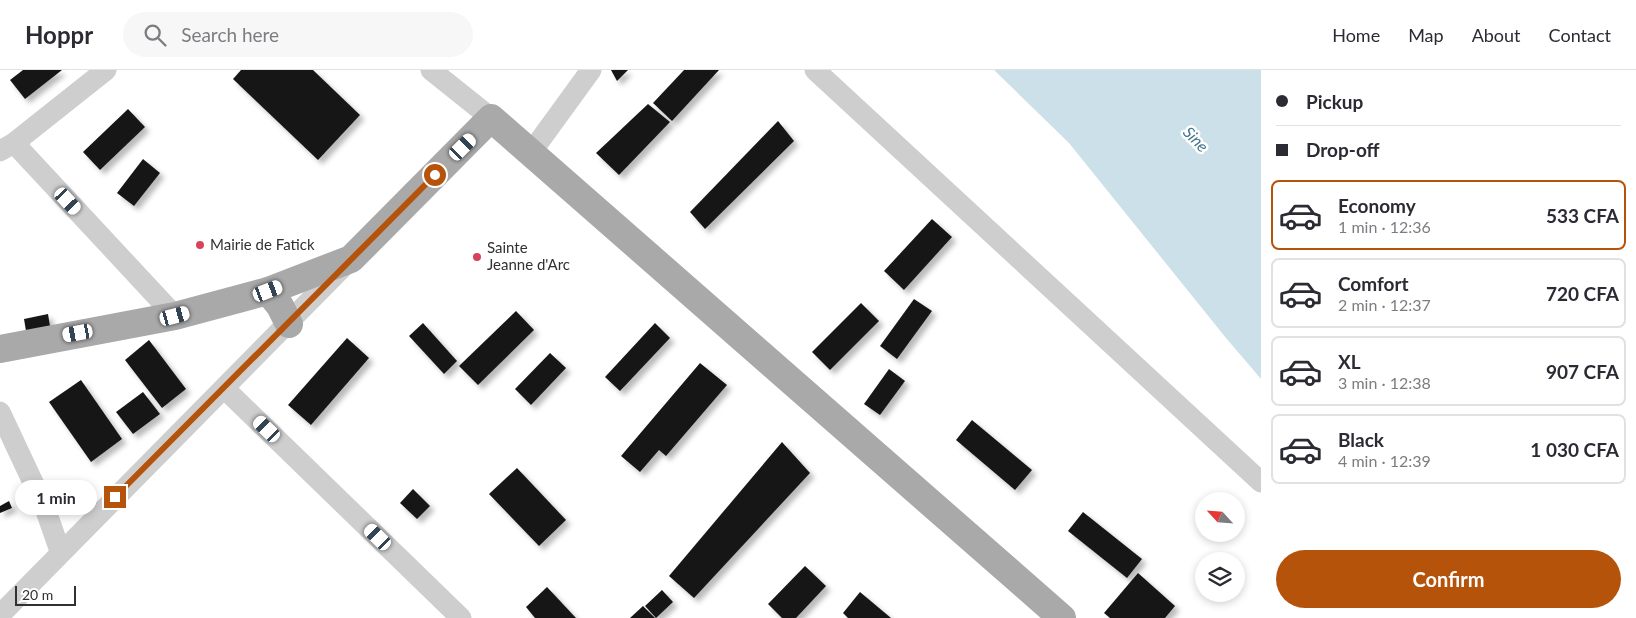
<!DOCTYPE html>
<html lang="en">
<head>
<meta charset="utf-8">
<style>
  :root { --surface:#fff; --page:#f7f7f7; --text:#2b2b33; --muted:#7c7c81; --line:#e1e1e2; --accent:#b45309 }
  body { margin:0; font-family:Lato,sans-serif; background:var(--page); color:var(--text); height:100vh; display:flex; flex-direction:column; font-size:19px; white-space:nowrap }
  * { box-sizing:border-box; margin:0 }
  p { font-size:16px; color:var(--muted) }
  .icon { flex:none; width:28px; height:28px; fill:none; stroke:currentColor; stroke-width:2; stroke-linecap:round; stroke-linejoin:round }
  .map { position:relative; flex:1; overflow:hidden }
  .drawer { display:flex; flex-direction:column; background:var(--surface); width:375px }
  .drawer>* { flex:none }
  .hud { display:grid; align-content:center; height:110px; padding:0 15px; background:var(--surface) }
  .needle { width:32px; rotate:296deg }
  .controls { position:absolute; left:1195px; top:422px; display:grid; gap:10px }
  .controls a { display:grid; place-items:center; width:50px; height:50px; border-radius:50%; background:var(--surface); box-shadow:0 2px 8px #0003; font-size:25px }
  .scale { position:absolute; left:15px; bottom:12px; width:61px; box-sizing:border-box; padding-left:5px; border:2px solid #313131; border-top:0; font-size:14px; line-height:18px; white-space:nowrap; color:#313131; -webkit-text-stroke:4px #fff; paint-order:stroke }
  .end { position:absolute; width:22px; height:22px; margin:-11px; border:6px solid #b45309; background:#fff; box-shadow:0 0 0 2px #fff }
  .from { border-radius:50% }
  .bubble { position:absolute; height:35px; border-radius:18px; background:var(--surface); box-shadow:0 2px 8px #0003; font-size:16px; font-weight:700; line-height:35px; text-align:center }
  .car { position:absolute; width:15px; height:30px; margin:-15px -8px; border-radius:6px; box-shadow:0 0 4px 1px #0007; background:linear-gradient(#fff 24%,#345 0 40%,#fff 0 76%,#345 0 86%,#fff 0) }
  .hud b { display:flex; align-items:center; gap:18px; height:48px; font-size:19px }
  .hud b+b { border-top:1px solid var(--line) }
  .hud i { width:12px; height:12px; background:var(--text) }
  ul { padding:0; list-style:none }
  li { display:flex; align-items:center; gap:15px; height:70px; margin:0 10px 8px; padding:0 5px; border:2px solid var(--line); border-radius:8px }
  li div { flex:1 }
  li b { display:block; font-size:19px }
  li em { font-style:normal; font-weight:700 }
  li.current { border-color:var(--accent) }
  li>.icon { width:45px; height:45px; stroke-width:1.5 }
  .cta { display:flex; gap:10px; margin-top:auto; padding:10px 15px }
  .cta a { flex:1; height:58px; border-radius:30px; background:var(--accent); color:#fff; font-size:20px; font-weight:700; line-height:58px; text-align:center }
  header { display:flex; align-items:center; gap:30px; box-sizing:border-box; height:70px; padding:0 25px; background:var(--surface); border-bottom:1px solid var(--line) }
  header strong { font-size:24px }
  nav { display:flex; gap:28px; margin-inline-start:auto; font-size:18px }
  .search { width:350px; height:45px; background:var(--page); display:flex; align-items:center; gap:12px; box-sizing:border-box; padding:0 18px; border-radius:28px; color:var(--muted); font-size:19px }
  main { display:flex; flex:1; min-height:0 }
  .map>svg:first-child { display:block }
</style>
</head>
<body>
<header>
<strong>Hoppr</strong>
<div class="search"><svg class="icon" aria-label="search" viewBox="0 0 24 24"><circle cx="10" cy="10" r="6"/><path d="M15 15l6 6"/></svg>Search here</div>
<nav><a>Home</a><a>Map</a><a>About</a><a>Contact</a></nav>
</header>
<main>
<div class="map">
<svg width="1261" height="548" viewBox="0 0 1261 548">
  <defs>
    <filter id="shadow"><feDropShadow dx="4.5" dy="4.5" stdDeviation="2.5" flood-color="#0004"/></filter>
  </defs>
  <rect width="100%" height="100%" fill="#fff"/>
  <polygon fill="#cbe0e8" points="994,0 1261,0 1261,309 1226,268 1069,73"/>
  <g fill="#181818" filter="url(#shadow)">
    <polygon points="23,0 62,0 25,29 10,10"/>
    <polygon points="241,0 313,0 360,45 318,90 233,9"/>
    <polygon points="611,0 628,0 617,11"/>
    <polygon points="684,0 719,0 672,51 653,33"/>
    <polygon points="648,34 670,52 619,105 596,83"/>
    <polygon points="128,39 145,57 100,100 83,82"/>
    <polygon points="778,51 794,71 705,159 690,142"/>
    <polygon points="143,89 160,103 134,136 117,123"/>
    <polygon points="932,149 952,167 904,220 884,201"/>
    <polygon points="914,229 932,241 897,289 880,276"/>
    <polygon points="861,233 879,251 830,300 812,282"/>
    <polygon points="516,241 534,260 478,315 459,296"/>
    <polygon points="48,244 50,256 26,261 24,249"/>
    <polygon points="423,253 457,291 444,304 409,266"/>
    <polygon points="655,253 670,268 620,321 605,307"/>
    <polygon points="347,268 369,288 311,355 288,335"/>
    <polygon points="149,270 186,319 162,338 125,290"/>
    <polygon points="550,283 566,298 531,335 515,319"/>
    <polygon points="700,293 727,315 666,386 659,380 640,402 621,386"/>
    <polygon points="889,299 905,311 880,345 864,334"/>
    <polygon points="81,310 122,369 91,392 49,332"/>
    <polygon points="143,322 160,344 133,364 116,342"/>
    <polygon points="972,350 1032,400 1015,420 956,370"/>
    <polygon points="782,372 810,403 694,528 669,506"/>
    <polygon points="517,398 566,450 539,476 489,424"/>
    <polygon points="413,419 430,436 417,449 400,433"/>
    <polygon points="9,431 12,438 0,443 0,436"/>
    <polygon points="1083,442 1142,489 1127,508 1068,461"/>
    <polygon points="805,496 826,516 796,548 782,548 768,534"/>
    <polygon points="1138,503 1175,536 1165,548 1110,548 1104,543"/>
    <polygon points="547,517 576,548 535,548 526,537"/>
    <polygon points="662,520 673,532 656,548 645,536"/>
    <polygon points="860,522 891,548 848,548 843,543"/>
    <polygon points="643,536 655,548 630,548"/>
  </g>
  <g fill="none" stroke-linecap="round" stroke-linejoin="round">
    <g stroke="#cecece" stroke-width="21">
      <polyline points="431,0 491,48"/>
      <polyline points="815,0 1261,412"/>
      <polyline points="14,73 175,246"/>
      <polyline points="0,81 14,73 106,0"/>
      <polyline points="530,84 591,0"/>
      <polyline points="225,319 461,548"/>
      <polyline points="0,342 45,438 60,481"/>
      <polyline points="0,545 349,191"/>
    </g>
    <g stroke="#a9a9a9" stroke-width="28">
      <polyline points="268,221 280,236 289,254"/>
      <polyline points="0,279 175,246 268,221 351,189 491,48 1062,548"/>
    </g>
  </g>
  <g fill="none" stroke-linecap="round" stroke-linejoin="round">
    <polyline stroke="#b45309" stroke-width="6" points="115,427 435,105"/>
  </g>
  <g fill="#d8425b" stroke="#fff" stroke-width="2">
    <circle cx="200" cy="175" r="5"/>
    <circle cx="477" cy="187" r="5"/>
  </g>
  <g text-anchor="middle" stroke-width="5" stroke-linejoin="round" paint-order="stroke">
    <g font-size="15" fill="#313131" stroke="#fff" text-anchor="start">
      <text x="210" y="180">Mairie de Fatick</text>
      <text x="487" y="183">Sainte<tspan x="487" dy="17">Jeanne d'Arc</tspan></text>
    </g>
    <g font-size="16" font-style="italic" fill="#44778d" stroke="#fff">
      <text transform="translate(1196 69) rotate(46)" y="6">Sine</text>
    </g>
  </g>
</svg>
<div class="controls">
<a><svg class="needle" viewBox="-14 -14 28 28"><path d="M0-13l5 13h-10z" fill="#e53935"/><path d="M0 13l5-13h-10z" fill="#7c7c81"/></svg></a>
<a><svg class="icon" aria-label="layers" viewBox="0 0 24 24"><path d="M12 4l9 5-9 5-9-5zM3 14l9 5 9-5"/></svg></a>
</div>
<div class="scale">20 m</div>
<i class="end from" style="left:435px;top:105px"></i>
<i class="end" style="left:115px;top:427px"></i>
<div class="bubble" style="left:15px;top:410px;width:82px">1 min</div>
<i class="car" style="left:463px;top:77px;rotate:45deg"></i>
<i class="car" style="left:68px;top:131px;rotate:137deg"></i>
<i class="car" style="left:268px;top:221px;rotate:69deg"></i>
<i class="car" style="left:175px;top:246px;rotate:75deg"></i>
<i class="car" style="left:78px;top:263px;rotate:260deg"></i>
<i class="car" style="left:267px;top:359px;rotate:314deg"></i>
<i class="car" style="left:378px;top:467px;rotate:314deg"></i>
</div>
<section class="drawer">
<div class="hud">
<b><i class="from"></i>Pickup</b>
<b><i></i>Drop-off</b>
</div>
<ul>
<li class="current"><svg class="icon" aria-label="car" viewBox="0 0 24 24"><path d="M5 17H2v-5l4-1 3-4h7l3 4 3 1v5h-3M9 17h6M6 11h13"/><circle cx="7" cy="17" r="2"/><circle cx="17" cy="17" r="2"/></svg><div><b>Economy</b><p>1 min · 12:36</p></div><em>533 CFA</em></li>
<li><svg class="icon" aria-label="car" viewBox="0 0 24 24"><path d="M5 17H2v-5l4-1 3-4h7l3 4 3 1v5h-3M9 17h6M6 11h13"/><circle cx="7" cy="17" r="2"/><circle cx="17" cy="17" r="2"/></svg><div><b>Comfort</b><p>2 min · 12:37</p></div><em>720 CFA</em></li>
<li><svg class="icon" aria-label="car" viewBox="0 0 24 24"><path d="M5 17H2v-5l4-1 3-4h7l3 4 3 1v5h-3M9 17h6M6 11h13"/><circle cx="7" cy="17" r="2"/><circle cx="17" cy="17" r="2"/></svg><div><b>XL</b><p>3 min · 12:38</p></div><em>907 CFA</em></li>
<li><svg class="icon" aria-label="car" viewBox="0 0 24 24"><path d="M5 17H2v-5l4-1 3-4h7l3 4 3 1v5h-3M9 17h6M6 11h13"/><circle cx="7" cy="17" r="2"/><circle cx="17" cy="17" r="2"/></svg><div><b>Black</b><p>4 min · 12:39</p></div><em>1 030 CFA</em></li>
</ul>
<div class="cta"><a>Confirm</a></div>
</section>
</main>
</body>
</html>
